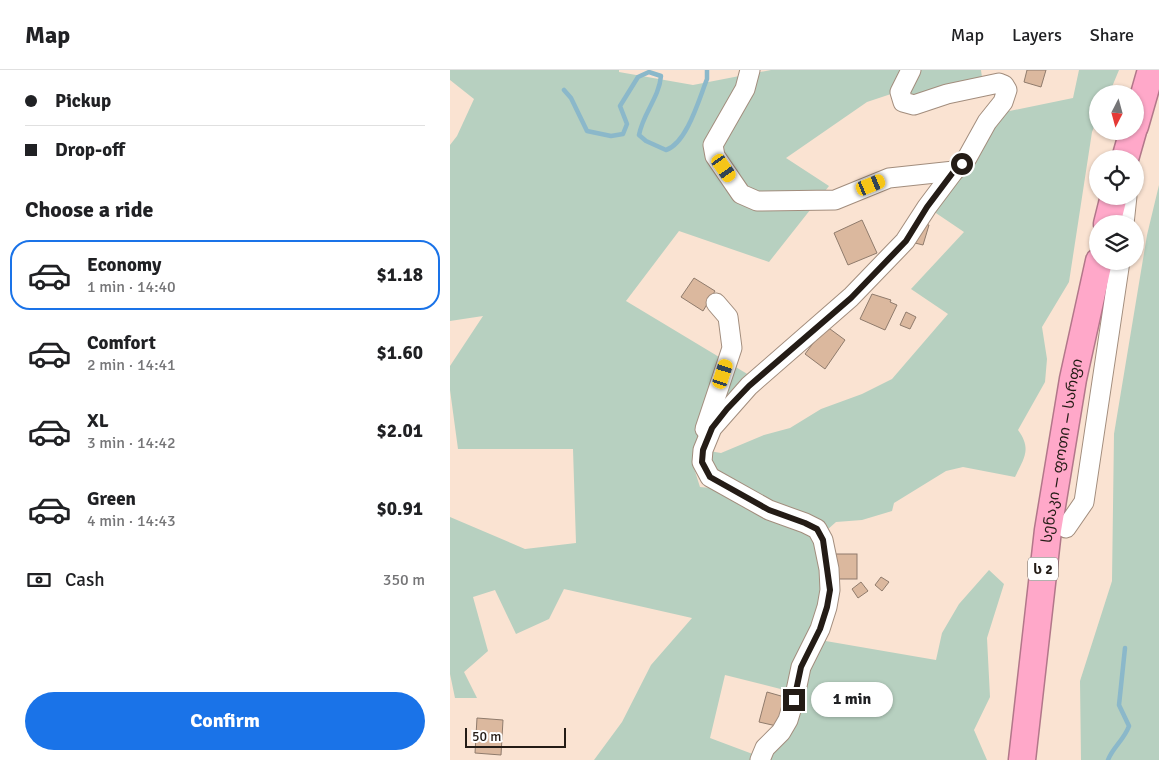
<!DOCTYPE html>
<html lang="en">
<head>
<meta charset="utf-8">
<style>
  :root { --surface:#fff; --page:#f2f2f2; --text:#202124; --muted:#757577; --line:#e0e0e0; --accent:#1a73e8 }
  body { margin:0; font-family:Signika,"Noto Sans Georgian",sans-serif; background:var(--page); color:var(--text); height:100vh; display:flex; flex-direction:column; font-size:19px; white-space:nowrap }
  * { box-sizing:border-box; margin:0 }
  p { font-size:16px; color:var(--muted) }
  .icon { flex:none; width:28px; height:28px; fill:none; stroke:currentColor; stroke-width:2; stroke-linecap:round; stroke-linejoin:round }
  .map { position:relative; flex:1; overflow:hidden }
  .side { display:flex; flex-direction:column; background:var(--surface); width:450px }
  .side>* { flex:none }
  .banner { display:grid; align-content:center; height:110px; padding:0 25px; background:var(--surface) }
  .needle { width:32px; rotate:186deg }
  .fabs { position:absolute; left:639px; top:15px; display:grid; gap:10px }
  .fabs a { display:grid; place-items:center; width:55px; height:55px; border-radius:50%; background:var(--surface); box-shadow:0 1px 4px #0004; font-size:25px }
  .scale { position:absolute; left:15px; bottom:12px; width:101px; box-sizing:border-box; padding-left:5px; border:2px solid #241c16; border-top:0; font-size:14px; line-height:18px; white-space:nowrap; color:#241c16; -webkit-text-stroke:4px #fff; paint-order:stroke }
  .end { position:absolute; width:22px; height:22px; margin:-11px; border:6px solid #241c16; background:#fff; box-shadow:0 0 0 2px #fff }
  .from { border-radius:50% }
  .bubble { position:absolute; height:35px; border-radius:18px; background:var(--surface); box-shadow:0 1px 4px #0004; font-size:16px; font-weight:700; line-height:35px; text-align:center }
  .car { position:absolute; width:15px; height:30px; margin:-15px -8px; border-radius:6px; box-shadow:0 0 4px 1px #0007; background:linear-gradient(#f5c518 24%,#345 0 40%,#f5c518 0 76%,#345 0 86%,#f5c518 0) }
  .banner b { display:flex; align-items:center; gap:18px; height:48px; font-size:19px }
  .banner b+b { border-top:1px solid var(--line) }
  .banner i { width:12px; height:12px; background:var(--text) }
  ul { padding:0; list-style:none }
  li { display:flex; align-items:center; gap:15px; height:70px; margin:0 10px 8px; padding:0 15px; border:2px solid transparent; border-radius:20px }
  li div { flex:1 }
  li b { display:block; font-size:19px }
  li em { font-style:normal; font-weight:700 }
  li.current { border-color:var(--accent) }
  li>.icon { width:45px; height:45px; stroke-width:1.5 }
  h2 { padding:0 25px; font-size:22px; line-height:60px }
  .pay { display:flex; align-items:center; gap:12px; height:55px; padding:0 25px; font-size:19px }
  .pay p { margin-inline-start:auto }
  .action { display:flex; gap:10px; margin-top:auto; padding:10px 25px }
  .action a { flex:1; height:58px; border-radius:30px; background:var(--accent); color:#fff; font-size:20px; font-weight:700; line-height:58px; text-align:center }
  header { display:flex; align-items:center; gap:30px; box-sizing:border-box; height:70px; padding:0 25px; background:var(--surface); border-bottom:1px solid var(--line) }
  header strong { font-size:24px }
  nav { display:flex; gap:28px; margin-inline-start:auto; font-size:18px }
  main { display:flex; flex:1; min-height:0 }
  .map>svg:first-child { display:block }
</style>
</head>
<body>
<header>
<strong>Map</strong>
<nav><a>Map</a><a>Layers</a><a>Share</a></nav>
</header>
<main>
<section class="side">
<div class="banner">
<b><i class="from"></i>Pickup</b>
<b><i></i>Drop-off</b>
</div>
<h2>Choose a ride</h2>
<ul>
<li class="current"><svg class="icon" aria-label="car" viewBox="0 0 24 24"><path d="M5 17H2v-5l4-1 3-4h7l3 4 3 1v5h-3M9 17h6M6 11h13"/><circle cx="7" cy="17" r="2"/><circle cx="17" cy="17" r="2"/></svg><div><b>Economy</b><p>1 min · 14:40</p></div><em>$1.18</em></li>
<li><svg class="icon" aria-label="car" viewBox="0 0 24 24"><path d="M5 17H2v-5l4-1 3-4h7l3 4 3 1v5h-3M9 17h6M6 11h13"/><circle cx="7" cy="17" r="2"/><circle cx="17" cy="17" r="2"/></svg><div><b>Comfort</b><p>2 min · 14:41</p></div><em>$1.60</em></li>
<li><svg class="icon" aria-label="car" viewBox="0 0 24 24"><path d="M5 17H2v-5l4-1 3-4h7l3 4 3 1v5h-3M9 17h6M6 11h13"/><circle cx="7" cy="17" r="2"/><circle cx="17" cy="17" r="2"/></svg><div><b>XL</b><p>3 min · 14:42</p></div><em>$2.01</em></li>
<li><svg class="icon" aria-label="car" viewBox="0 0 24 24"><path d="M5 17H2v-5l4-1 3-4h7l3 4 3 1v5h-3M9 17h6M6 11h13"/><circle cx="7" cy="17" r="2"/><circle cx="17" cy="17" r="2"/></svg><div><b>Green</b><p>4 min · 14:43</p></div><em>$0.91</em></li>
</ul>
<div class="pay"><svg class="icon" aria-label="cash" viewBox="0 0 24 24"><path d="M3 7h18v10H3z"/><circle cx="12" cy="12" r="2"/></svg>Cash<p>350 m</p></div>
<div class="action"><a>Confirm</a></div>
</section>
<div class="map">
<svg width="709" height="690" viewBox="0 0 709 690">
  <rect width="100%" height="100%" fill="#fae3d2"/>
  <g fill="#b7d0c0" fill-rule="evenodd">
    <path d="M0 0H169V2L243 15 321 0H453L441 24 417 32 336 88 379 116 319 192 229 161 176 231 299 305 250 360 243 395 250 417 261 418 253 380 271 383 314 365 340 358 371 339 412 324 442 309 498 244 461 219 514 162 477 137 545 44 623 28 629 0H669L659 24H648L647 50 642 62 619 212 592 257 597 289 595 312 568 360C582 379 574 388 565 407L513 397 496 401 444 433 442 441 412 450 386 452 367 469 377 484 364 569 486 590 492 563 509 534 539 500 554 514 537 568 540 627 524 660 537 690H144L172 652 201 595 242 548 114 519 99 549 66 564 45 520 23 527 38 581 14 602 27 628H5L0 604V447L75 479 126 473 123 379H8L0 320V296L33 246 0 251V75L7 66 24 29 0 10ZM275 605 354 625 347 647 319 690 260 668Z"/>
    <polygon points="466,0 531,0 533,15 456,30"/>
    <polygon points="709,115 709,690 631,690 630,611 662,511 664,364 697,165"/>
  </g>
  <g fill="none" stroke-linecap="round" stroke-linejoin="round">
    <g stroke="#8bb8ca" stroke-width="4.5">
      <path d="M114 20 121 28 137 61 161 66 173 64 177 54 170 36 188 7 199 2 211 6C209 28 193 43 189 65L196 71 216 80C237 73 249 29 257 9V0"/>
      <path d="M658 690C663 677 674 670 679 656L669 635 675 578"/>
    </g>
  </g>
  <g fill="#dbb89e" stroke="#8f7b6c">
    <polygon points="577,0 596,0 591,17 574,12"/>
    <polygon points="412,150 427,183 398,195 384,163"/>
    <polygon points="470,153 479,155 473,175 465,173"/>
    <polygon points="244,208 265,221 253,241 231,227"/>
    <polygon points="422,224 441,230 440,232 447,235 435,260 410,249"/>
    <polygon points="456,242 466,247 460,259 450,255"/>
    <polygon points="376,256 395,270 375,299 355,284"/>
    <rect x="381" y="484" width="26" height="25"/>
    <polygon points="431,507 439,512 432,521 425,515"/>
    <polygon points="411,512 418,521 408,528 402,519"/>
    <polygon points="317,622 338,628 331,657 309,652"/>
    <polygon points="27,648 53,650 51,685 25,683"/>
  </g>
  <g fill="none" stroke-linecap="round" stroke-linejoin="round">
    <g stroke="#a28d7d" stroke-width="21">
      <g id="minor">
        <polyline points="300,0 295,19 263,75 265,86 291,124 307,131 385,130 439,108 504,101"/>
        <polyline points="674,154 677,126"/>
        <polyline points="255,359 282,278 278,247 266,233"/>
        <polyline points="616,458 634,432 670,191"/>
        <polyline points="310,690 315,678 331,662 338,650 344,630 351,597 370,559 377,537 380,520 379,499 373,470 367,459 355,453 319,440 260,407 252,392 253,380 262,358 299,316 401,227 455,171 477,137 504,101 517,88 537,52 553,32 557,20 554,15 549,13 497,24 464,35 453,32 450,22 461,0"/>
      </g>
    </g>
    <g stroke="#b2778a" stroke-width="29">
      <g id="highway">
        <polyline points="685,56 701,0"/>
        <polyline points="675,89 683,61"/>
        <polyline points="657,154 664,126"/>
        <path id="s1" d="M572 690 598 460 623 309 649 191"/>
      </g>
    </g>
    <use href="#minor" stroke="#fff" stroke-width="19"/>
    <use href="#highway" stroke="#ffa8c9" stroke-width="26"/>
  </g>
  <g fill="none" stroke-linecap="round" stroke-linejoin="round">
    <polyline stroke="#241c16" stroke-width="6" points="344,630 351,597 370,559 377,537 380,520 373,470 367,459 355,453 319,440 260,407 252,392 253,380 262,358 277,339 299,316 401,228 456,171 477,137 504,101 512,94"/>
  </g>
  <g text-anchor="middle" stroke-width="4" stroke-linejoin="round" paint-order="stroke">
    <rect fill="#fff" stroke="#66605c" stroke-width="1" x="578" y="487.5" width="30" height="23" rx="4"/>
    <g font-size="14" font-weight="bold" fill="#241c16">
      <text x="593" y="504">ს 2</text>
    </g>
    <g font-size="15" fill="#241c16" stroke="#fff">
      <text dy="5" stroke="none"><textPath href="#s1" startOffset="312">სენაკი — ფოთი — სარფი</textPath></text>
    </g>
  </g>
</svg>
<div class="fabs">
<a><svg class="needle" viewBox="-14 -14 28 28"><path d="M0-13l5 13h-10z" fill="#e53935"/><path d="M0 13l5-13h-10z" fill="#757577"/></svg></a>
<a><svg class="icon" aria-label="locate" viewBox="0 0 24 24"><circle cx="12" cy="12" r="6"/><path d="M12 2v4M12 18v4M2 12h4M18 12h4"/></svg></a>
<a><svg class="icon" aria-label="layers" viewBox="0 0 24 24"><path d="M12 4l9 5-9 5-9-5zM3 14l9 5 9-5"/></svg></a>
</div>
<div class="scale">50 m</div>
<i class="end from" style="left:512px;top:94px"></i>
<i class="end" style="left:344px;top:630px"></i>
<div class="bubble" style="left:361px;top:612px;width:82px">1 min</div>
<i class="car" style="left:274px;top:98px;rotate:145deg"></i>
<i class="car" style="left:421px;top:115px;rotate:68deg"></i>
<i class="car" style="left:273px;top:304px;rotate:18deg"></i>
</div>
</main>
</body>
</html>
